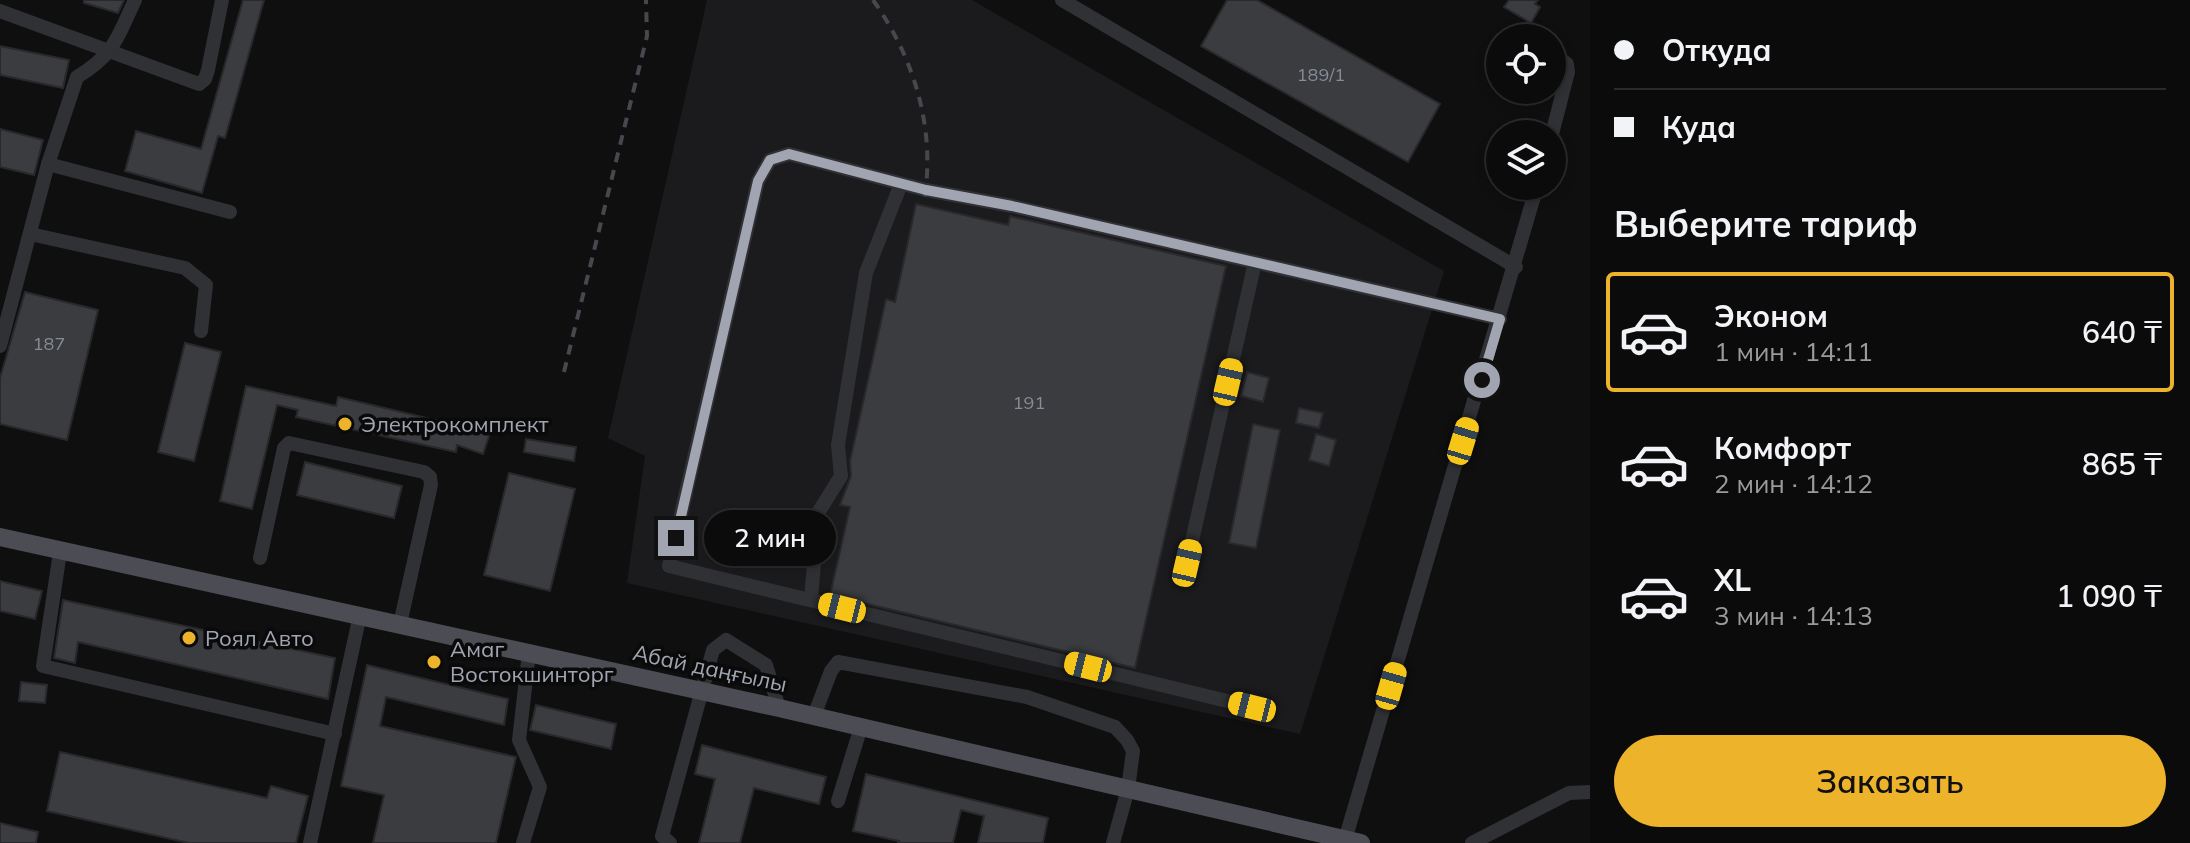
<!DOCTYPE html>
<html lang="ru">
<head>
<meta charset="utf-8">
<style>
  :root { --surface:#0b0b0c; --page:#19191a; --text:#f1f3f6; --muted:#9a9b9d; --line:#2b2b2d; --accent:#ecb32b }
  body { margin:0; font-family:Mulish,sans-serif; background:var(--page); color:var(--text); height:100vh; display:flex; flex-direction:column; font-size:30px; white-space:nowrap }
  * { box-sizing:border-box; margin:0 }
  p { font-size:26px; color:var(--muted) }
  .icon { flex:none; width:44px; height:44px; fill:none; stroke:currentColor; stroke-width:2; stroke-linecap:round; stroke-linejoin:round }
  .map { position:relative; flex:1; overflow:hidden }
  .side { display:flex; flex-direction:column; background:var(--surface); width:600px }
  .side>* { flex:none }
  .hud { display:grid; align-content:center; height:176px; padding:0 24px; background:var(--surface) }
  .buttons { position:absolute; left:1486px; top:24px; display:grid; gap:16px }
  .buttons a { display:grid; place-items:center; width:80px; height:80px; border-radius:50%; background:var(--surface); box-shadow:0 4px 12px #0003,0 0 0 2px var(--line); font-size:40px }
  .end { position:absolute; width:36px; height:36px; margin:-18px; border:10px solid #a0a5b1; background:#111; box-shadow:0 0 0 4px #111 }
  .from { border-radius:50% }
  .bubble { position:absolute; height:56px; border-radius:28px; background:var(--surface); box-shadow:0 4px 12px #0003,0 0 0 2px var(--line); font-size:26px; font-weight:600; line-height:56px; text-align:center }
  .car { position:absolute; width:24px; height:48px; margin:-24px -12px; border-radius:10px; box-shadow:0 0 6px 2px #0007; background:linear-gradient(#f5c518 24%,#345 0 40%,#f5c518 0 76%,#345 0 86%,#f5c518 0) }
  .hud b { display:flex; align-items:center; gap:28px; height:76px; font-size:30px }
  .hud b+b { border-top:2px solid var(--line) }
  .hud i { width:20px; height:20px; background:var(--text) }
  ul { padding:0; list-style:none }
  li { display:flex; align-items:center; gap:24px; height:120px; margin:0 16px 12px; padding:0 8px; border:4px solid transparent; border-radius:8px }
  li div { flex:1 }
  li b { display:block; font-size:30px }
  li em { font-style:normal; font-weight:600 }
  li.current { border-color:var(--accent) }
  li>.icon { width:72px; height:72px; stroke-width:1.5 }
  h2 { padding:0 24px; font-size:36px; line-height:96px }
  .primary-button { display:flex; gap:16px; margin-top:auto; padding:16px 24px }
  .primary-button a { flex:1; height:92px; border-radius:48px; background:var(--accent); color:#111; font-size:32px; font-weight:600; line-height:92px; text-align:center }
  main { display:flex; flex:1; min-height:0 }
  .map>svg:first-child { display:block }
</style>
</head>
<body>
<main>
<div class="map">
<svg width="1590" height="843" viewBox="0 0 1590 843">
  <rect width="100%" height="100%" fill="#0f0f10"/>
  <polygon fill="#1b1b1d" points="707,0 972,0 1444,271 1300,734 627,583 645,456 608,438"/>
  <g fill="#3b3c40" stroke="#29292c" stroke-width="2">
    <polygon points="84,0 124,0 118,13 84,3"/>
    <polygon points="243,0 264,0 225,138 218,136 202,193 125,171 136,131 201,149"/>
    <polygon points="1227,0 1257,0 1440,104 1408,162 1201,46"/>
    <polygon points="1509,0 1538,0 1535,4 1540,7 1531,23 1504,7"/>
    <polygon points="0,46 69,60 63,88 0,75"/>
    <polygon points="0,129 43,140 34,175 0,167"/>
    <polygon points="916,204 1008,225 1010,216 1226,266 1135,668 830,595 850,507 840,505 851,476 850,461 886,299 895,302"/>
    <polygon points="25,292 98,310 67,440 0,424 0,378"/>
    <polygon points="185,343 221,352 194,461 158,452"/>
    <polygon points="1247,372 1269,378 1263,402 1241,396"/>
    <polygon points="246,386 336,406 338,397 490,433 483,454 457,445 456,452 296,417 298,410 277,405 252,509 220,501"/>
    <polygon points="1299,408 1323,413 1319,428 1296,423"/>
    <polygon points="1253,424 1280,430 1256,548 1229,543"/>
    <polygon points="1316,434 1336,440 1329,466 1309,460"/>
    <polygon points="526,439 576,447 574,461 524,452"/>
    <polygon points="305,462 402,486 394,518 297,495"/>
    <polygon points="509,473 575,489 550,591 484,575"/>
    <polygon points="0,581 42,591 35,619 0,611"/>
    <polygon points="63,600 335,658 328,699 78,642 75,663 54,658"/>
    <polygon points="367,665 508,699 504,725 386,697 380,726 516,757 496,843 373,843 384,795 341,786"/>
    <polygon points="21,682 47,685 45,703 19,701"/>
    <polygon points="536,705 616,724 611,749 530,730"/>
    <polygon points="702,745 826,777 819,804 754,788 740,843 699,843 715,779 695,774"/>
    <polygon points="60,752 267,798 271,786 308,796 296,843 189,843 47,811"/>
    <polygon points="866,774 1048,818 1043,843 978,843 984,816 961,810 953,843 898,843 899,841 853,831"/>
    <polygon points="0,823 38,832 36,843 0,843"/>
  </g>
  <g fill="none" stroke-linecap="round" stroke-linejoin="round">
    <g stroke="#303135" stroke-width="14">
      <polyline points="1062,0 1516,267"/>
      <polyline points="0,11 199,84 205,79 208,70 222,0"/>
      <polyline points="1552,134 1568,72 1567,64 1552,53"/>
      <polyline points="48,164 230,212"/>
      <polyline points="30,234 185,268 206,285 201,331"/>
      <path d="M0 346 48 164 77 77C115 54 117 38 135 0"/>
      <polyline points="60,552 43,666 335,734"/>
      <polyline points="260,558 284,448 289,443 424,472 430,477 431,485 400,624"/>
      <polyline points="1187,563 1255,262"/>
      <polyline points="811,600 818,513 841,476 838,445 866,273 901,184"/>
      <polyline points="1252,707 669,566 758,181 770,160 789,154 926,190 1012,206 1500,319"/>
      <polyline points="814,716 831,671 838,662 1027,697 1115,727 1127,740 1133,751 1128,789 1113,843"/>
      <polyline points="838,801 861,727"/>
      <polyline points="1345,840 1537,186"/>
      <polyline points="310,843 360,615"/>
      <polyline points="523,843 540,787 519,740 529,653"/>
      <polyline points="670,843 662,836 713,650 726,640 766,665 779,708"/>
      <polyline points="1472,843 1569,793 1590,792"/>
    </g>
    <polyline stroke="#4c4d54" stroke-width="18" points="0,537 779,708 1361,843"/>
    <g stroke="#47484e" stroke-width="4" stroke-dasharray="10 8" stroke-linecap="butt">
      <path d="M873 0C915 59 936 130 924 202"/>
      <polyline points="564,372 647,36 646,0"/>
    </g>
  </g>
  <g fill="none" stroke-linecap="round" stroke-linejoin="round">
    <polyline stroke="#a0a5b1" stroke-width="10" points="676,538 758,181 770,160 789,154 926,190 1012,206 1500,319 1482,380"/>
  </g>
  <g fill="#ecb32b" stroke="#0a0a0b" stroke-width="3">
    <circle cx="345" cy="424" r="8"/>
    <circle cx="189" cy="638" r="8"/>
    <circle cx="434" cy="662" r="8"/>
  </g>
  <g text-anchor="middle" stroke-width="7" stroke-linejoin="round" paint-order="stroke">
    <g font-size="18" fill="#878b95">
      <text x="1321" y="81">189/1</text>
      <text x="49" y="350">187</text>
      <text x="1029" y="409">191</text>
    </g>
    <g font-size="22" fill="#a0a5b1" stroke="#0a0a0b" text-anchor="start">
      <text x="361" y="432">Электрокомплект</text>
      <text x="205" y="646">Роял Авто</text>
      <text x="450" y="657">Амаг<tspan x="450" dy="25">Востокшинторг</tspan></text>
    </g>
    <g font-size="22" fill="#a0a5b1" stroke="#0a0a0b">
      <text transform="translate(710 668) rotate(12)" y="8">Абай даңғылы</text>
    </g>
  </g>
</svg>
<div class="buttons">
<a><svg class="icon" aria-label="locate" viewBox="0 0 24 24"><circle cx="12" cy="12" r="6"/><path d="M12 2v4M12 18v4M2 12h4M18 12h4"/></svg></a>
<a><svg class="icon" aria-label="layers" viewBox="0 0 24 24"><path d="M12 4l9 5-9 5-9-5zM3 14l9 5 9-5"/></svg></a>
</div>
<i class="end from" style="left:1482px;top:380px"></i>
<i class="end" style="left:676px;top:538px"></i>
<div class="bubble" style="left:704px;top:510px;width:132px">2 мин</div>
<i class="car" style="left:1228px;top:382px;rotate:13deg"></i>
<i class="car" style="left:1463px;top:441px;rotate:17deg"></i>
<i class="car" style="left:1187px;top:563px;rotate:13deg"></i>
<i class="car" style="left:842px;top:608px;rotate:284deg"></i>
<i class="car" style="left:1088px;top:667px;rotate:284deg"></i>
<i class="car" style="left:1391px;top:686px;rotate:16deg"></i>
<i class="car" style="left:1252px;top:707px;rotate:284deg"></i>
</div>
<section class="side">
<div class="hud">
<b><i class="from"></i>Откуда</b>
<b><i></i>Куда</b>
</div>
<h2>Выберите тариф</h2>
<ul>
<li class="current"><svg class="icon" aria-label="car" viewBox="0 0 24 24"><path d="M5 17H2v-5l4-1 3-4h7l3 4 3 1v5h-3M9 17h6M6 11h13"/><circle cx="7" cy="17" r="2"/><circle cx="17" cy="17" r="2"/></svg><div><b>Эконом</b><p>1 мин · 14:11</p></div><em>640 ₸</em></li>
<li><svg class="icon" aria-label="car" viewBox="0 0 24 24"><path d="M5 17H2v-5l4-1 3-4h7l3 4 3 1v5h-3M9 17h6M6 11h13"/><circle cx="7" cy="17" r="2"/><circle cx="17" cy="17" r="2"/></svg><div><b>Комфорт</b><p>2 мин · 14:12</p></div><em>865 ₸</em></li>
<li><svg class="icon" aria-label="car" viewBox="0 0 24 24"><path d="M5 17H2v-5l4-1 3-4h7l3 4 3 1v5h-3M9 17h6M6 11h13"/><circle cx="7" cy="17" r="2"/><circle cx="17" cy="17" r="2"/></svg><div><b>XL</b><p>3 мин · 14:13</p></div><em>1 090 ₸</em></li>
</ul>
<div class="primary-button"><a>Заказать</a></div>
</section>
</main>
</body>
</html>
